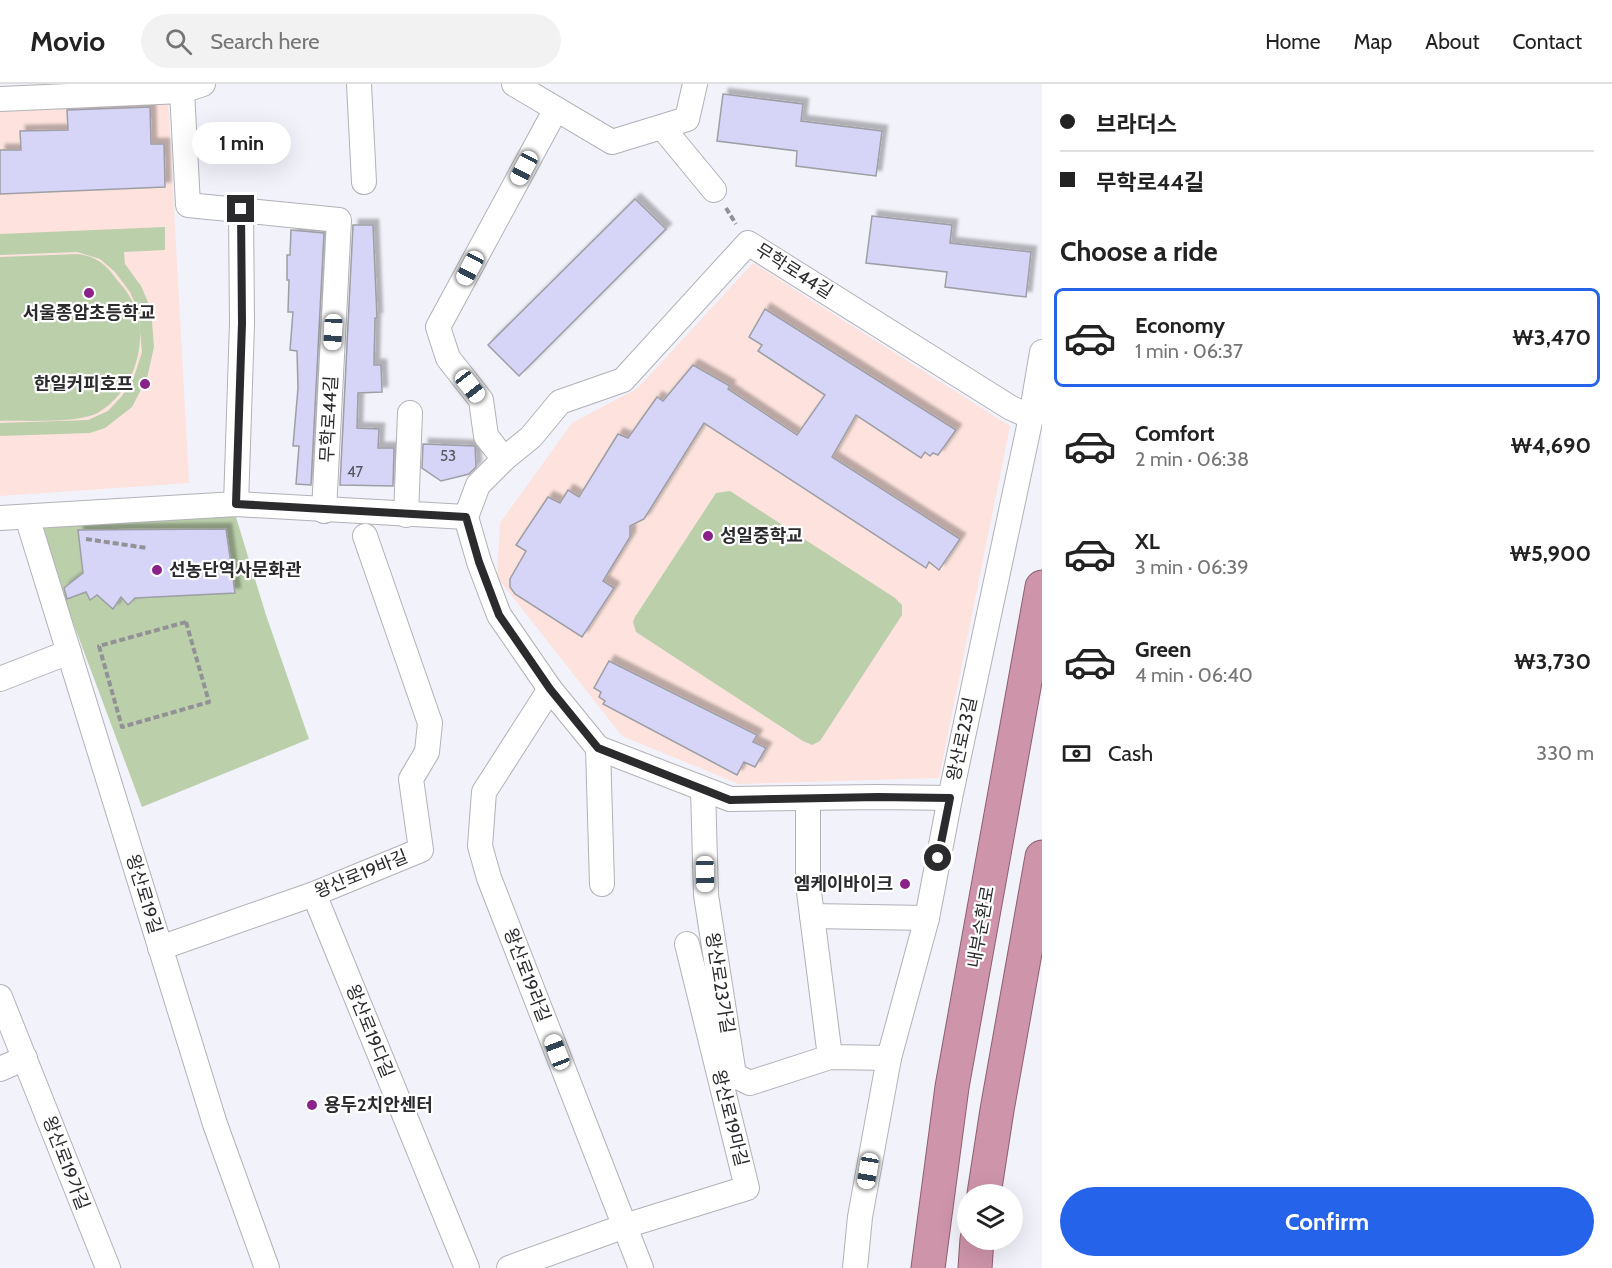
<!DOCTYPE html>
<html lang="en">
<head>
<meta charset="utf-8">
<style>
  :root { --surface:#fff; --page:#f2f2f2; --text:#222; --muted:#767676; --line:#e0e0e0; --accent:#2563eb }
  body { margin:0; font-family:Cabin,"Noto Sans KR",sans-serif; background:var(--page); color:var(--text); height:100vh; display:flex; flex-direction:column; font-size:22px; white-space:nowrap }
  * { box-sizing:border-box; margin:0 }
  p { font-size:20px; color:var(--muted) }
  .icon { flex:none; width:33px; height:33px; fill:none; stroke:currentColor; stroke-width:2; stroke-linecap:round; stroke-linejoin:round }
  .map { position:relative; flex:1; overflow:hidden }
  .drawer { display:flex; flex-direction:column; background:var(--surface); width:570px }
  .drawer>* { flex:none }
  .guide { display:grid; align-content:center; height:132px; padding:0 18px; background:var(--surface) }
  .tools { position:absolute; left:957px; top:1100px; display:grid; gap:12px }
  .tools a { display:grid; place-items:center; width:66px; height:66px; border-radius:50%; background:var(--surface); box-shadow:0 6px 24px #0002; font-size:30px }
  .end { position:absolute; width:27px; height:27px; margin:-14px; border:8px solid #2b2b2e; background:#fff; box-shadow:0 0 0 3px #fff }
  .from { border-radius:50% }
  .bubble { position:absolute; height:42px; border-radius:21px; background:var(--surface); box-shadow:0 6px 24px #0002; font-size:20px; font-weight:800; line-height:42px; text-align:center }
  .car { position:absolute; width:18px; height:36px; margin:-18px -9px; border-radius:8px; box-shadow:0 0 4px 2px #0007; background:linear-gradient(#fff 24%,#345 0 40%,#fff 0 76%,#345 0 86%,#fff 0) }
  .guide b { display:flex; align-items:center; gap:21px; height:57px; font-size:22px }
  .guide b+b { border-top:2px solid var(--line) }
  .guide i { width:15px; height:15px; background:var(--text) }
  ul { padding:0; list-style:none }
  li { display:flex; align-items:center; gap:18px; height:99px; margin:0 12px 9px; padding:0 6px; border:3px solid transparent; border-radius:9px }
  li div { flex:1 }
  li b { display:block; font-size:22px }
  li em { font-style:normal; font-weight:800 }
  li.selected { border-color:var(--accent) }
  li>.icon { width:54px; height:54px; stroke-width:1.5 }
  h2 { padding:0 18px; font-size:27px; line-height:72px }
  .pay { display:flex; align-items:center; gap:15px; height:66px; padding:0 18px; font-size:22px }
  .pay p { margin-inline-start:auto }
  .primary-button { display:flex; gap:12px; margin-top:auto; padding:12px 18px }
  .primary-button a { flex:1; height:69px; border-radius:36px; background:var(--accent); color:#fff; font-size:24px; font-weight:800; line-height:69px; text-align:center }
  header { display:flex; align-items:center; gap:36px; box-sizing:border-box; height:84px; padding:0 30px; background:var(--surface); border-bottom:2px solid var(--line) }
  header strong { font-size:28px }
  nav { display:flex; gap:33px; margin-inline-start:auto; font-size:21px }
  .search { width:420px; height:54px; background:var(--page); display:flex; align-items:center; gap:15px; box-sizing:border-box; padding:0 21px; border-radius:33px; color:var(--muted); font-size:22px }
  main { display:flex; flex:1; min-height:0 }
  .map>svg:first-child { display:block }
</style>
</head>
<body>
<header>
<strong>Movio</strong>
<div class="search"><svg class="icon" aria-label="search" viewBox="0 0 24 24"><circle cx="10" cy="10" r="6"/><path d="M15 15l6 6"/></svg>Search here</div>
<nav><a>Home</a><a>Map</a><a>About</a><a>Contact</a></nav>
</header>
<main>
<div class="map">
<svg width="1042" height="1184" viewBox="0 0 1042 1184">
  <defs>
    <filter id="shadow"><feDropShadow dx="5.5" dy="-5.5" stdDeviation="1.5" flood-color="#0004"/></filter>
  </defs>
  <rect width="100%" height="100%" fill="#f2f2fa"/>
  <g fill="#fde2dd">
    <polygon points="168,15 189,399 0,412 0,19"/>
    <polygon points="753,179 1010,342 939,694 739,700 622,652 497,493 500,439 572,339 638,304"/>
  </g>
  <g fill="#bbcfab">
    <polygon points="165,143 165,166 124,168 125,180 141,202 151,225 154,263 147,294 132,323 105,344 90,349 0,352 0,339 88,336 108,327 122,312 134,293 142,268 138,226 130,208 115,188 100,175 77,168 0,171 0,150"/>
    <path d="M78 170C83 171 90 172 95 175 104 179 112 189 118 197 126 206 133 216 137 228 147 265 132 308 99 328 80 340 25 336 0 337V173Z"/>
    <polygon points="730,407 895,514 902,521 902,531 820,657 812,661 803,657 636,548 633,538 635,533 716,409"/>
    <polygon points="235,430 266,531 309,655 142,723 68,525 43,442"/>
  </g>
  <path fill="#f2f2fa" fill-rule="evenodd" d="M1042 466V949L1027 1028 1011 1184H919L958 914 1039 469ZM968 1110H1012V1155H968Z"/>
  <g fill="#d6d5f7" stroke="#9e9ea5" stroke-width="1.5" filter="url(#shadow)">
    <polygon points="723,10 803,20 801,37 882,47 876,92 796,82 797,67 717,57"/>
    <polygon points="150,23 151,60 164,60 165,103 0,110 0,66 21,66 20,47 68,46 67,26"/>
    <polygon points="635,115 666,145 519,292 488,261"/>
    <polygon points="872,132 952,141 950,159 1031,168 1026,213 945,203 947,188 866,179"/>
    <polygon points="353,141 373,141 377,234 375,234 374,281 381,281 382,308 358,309 357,344 379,345 378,364 394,364 393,402 340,401"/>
    <polygon points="291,146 324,149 311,401 296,400 299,362 293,362 298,304 297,267 290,266 293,228 288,228 289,196 287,196 287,171 290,171"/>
    <polygon points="765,225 956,346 938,371 933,369 930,372 925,368 921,374 856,331 832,373 960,455 939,486 929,478 926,484 704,339 644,435 630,442 630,453 603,497 614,504 582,553 515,510 510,503 510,495 526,467 516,461 548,413 560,419 568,406 579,413 618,350 628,354 657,313 663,317 693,281 730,302 728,305 797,351 825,311 758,267 762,261 749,253"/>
    <polygon points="423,360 475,362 476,383 469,390 441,397 422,384"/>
    <polygon points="226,445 235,509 135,514 128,521 121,513 113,525 97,511 90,516 86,508 67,515 64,504 83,489 78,446"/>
    <polygon points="609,577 757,651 753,658 766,664 755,683 744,678 737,691 603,620 605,617 599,613 601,608 594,604"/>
  </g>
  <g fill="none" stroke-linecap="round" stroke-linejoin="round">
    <g stroke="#b1b1b8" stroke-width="26">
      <g id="minor">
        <polyline points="359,0 364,98"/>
        <polyline points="514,0 612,58 687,35 695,0"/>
        <polyline points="182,7 188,121 339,136 324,427"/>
        <polyline points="0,15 182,7 203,0"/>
        <polyline points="556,25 438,243 448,274 481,316 486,352 504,375 478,401 466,433 479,478 499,531 550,605 598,664 730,715 878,713 950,714"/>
        <polyline points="662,43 714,106"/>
        <polyline points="504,375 531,353 560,318 623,296 748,159 1011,324 1031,333"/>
        <polyline points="236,420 242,239 241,125"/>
        <polyline points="406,431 410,329"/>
        <polyline points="27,433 215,1040 267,1184"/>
        <polyline points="0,434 236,420 466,433"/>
        <polyline points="0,595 69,568"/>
        <polyline points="550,605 484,708 480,762 489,794 641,1184"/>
        <polyline points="598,664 602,800"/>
        <polyline points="703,705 706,811 734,991 750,999 830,973 889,974"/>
        <polyline points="808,714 808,800 830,973"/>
        <polyline points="314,810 467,1184"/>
        <polyline points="812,832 927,834"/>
        <polyline points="160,864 314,810 421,766 411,695 427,668 430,639 365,452"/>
        <polyline points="0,913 108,1184"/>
        <polyline points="0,985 25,974"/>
        <polyline points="509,1184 625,1142 747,1104 687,860"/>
        <polyline points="855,1184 860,1133 889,974 927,834 950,714 1031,333 1042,268"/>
      </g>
    </g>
    <g stroke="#8c5e71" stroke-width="35">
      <g id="trunk">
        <polyline points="984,1110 997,1026 1042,773"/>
        <polyline points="928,1184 952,1003 1042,503"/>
        <polyline points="975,1184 977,1155"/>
      </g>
    </g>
    <g stroke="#919196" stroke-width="4" stroke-dasharray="6 3" stroke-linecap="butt">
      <polyline points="726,124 736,140"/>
      <polyline points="86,455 147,464"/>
      <polygon points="186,538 209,618 122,643 99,562"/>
    </g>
    <use href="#minor" stroke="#fff" stroke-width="24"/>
    <use href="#trunk" stroke="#ce94aa" stroke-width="33"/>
  </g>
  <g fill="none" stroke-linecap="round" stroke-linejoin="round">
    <polyline stroke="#2b2b2e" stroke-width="8" points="241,125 242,239 236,420 466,433 479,478 499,531 550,605 598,664 730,716 878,713 950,714 938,774"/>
  </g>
  <g fill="#8a2289" stroke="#fff" stroke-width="2">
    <circle cx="89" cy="209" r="6"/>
    <circle cx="145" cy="300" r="6"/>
    <circle cx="708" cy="452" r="6"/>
    <circle cx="157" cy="486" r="6"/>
    <circle cx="905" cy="800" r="6"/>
    <circle cx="312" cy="1021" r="6"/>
  </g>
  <g text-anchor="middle" stroke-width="4.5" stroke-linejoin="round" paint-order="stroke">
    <g font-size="15" fill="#565660">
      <text x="448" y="377">53</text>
      <text x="355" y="393">47</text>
    </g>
    <g font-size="18" fill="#2b2b2e" stroke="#fff">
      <text transform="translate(794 187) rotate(32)" y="6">무학로44길</text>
      <text transform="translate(329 335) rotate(-87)" y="6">무학로44길</text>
      <text transform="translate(962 655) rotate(-78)" y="6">왕산로23길</text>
      <text transform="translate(361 790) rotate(-22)" y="6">왕산로19바길</text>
      <text transform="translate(144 810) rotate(73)" y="6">왕산로19길</text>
      <text transform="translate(981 843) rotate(-80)" y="6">내부순환로</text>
      <text transform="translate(527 891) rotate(69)" y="6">왕산로19라길</text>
      <text transform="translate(720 899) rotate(81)" y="6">왕산로23가길</text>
      <text transform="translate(370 947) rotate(68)" y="6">왕산로19다길</text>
      <text transform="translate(730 1034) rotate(76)" y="6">왕산로19마길</text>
      <text transform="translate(66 1079) rotate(69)" y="6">왕산로19가길</text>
    </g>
    <g font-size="18" font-weight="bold" fill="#2b2b2e" stroke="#fff" text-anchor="start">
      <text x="89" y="235" text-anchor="middle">서울종암초등학교</text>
      <text x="133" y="306" text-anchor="end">한일커피호프</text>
      <text x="720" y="458">성일중학교</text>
      <text x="169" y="492">선농단역사문화관</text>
      <text x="893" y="806" text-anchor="end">엠케이바이크</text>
      <text x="324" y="1027">용두2치안센터</text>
    </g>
  </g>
</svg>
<div class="tools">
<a><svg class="icon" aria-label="layers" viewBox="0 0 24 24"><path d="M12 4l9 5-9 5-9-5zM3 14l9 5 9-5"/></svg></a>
</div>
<i class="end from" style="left:938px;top:774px"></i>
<i class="end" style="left:241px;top:125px"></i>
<div class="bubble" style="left:192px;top:38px;width:99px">1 min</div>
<i class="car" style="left:524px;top:84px;rotate:208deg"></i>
<i class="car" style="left:470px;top:184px;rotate:208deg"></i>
<i class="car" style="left:333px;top:248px;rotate:183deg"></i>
<i class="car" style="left:470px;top:302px;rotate:142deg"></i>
<i class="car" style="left:705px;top:790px;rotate:179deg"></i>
<i class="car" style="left:557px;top:968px;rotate:339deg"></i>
<i class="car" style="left:868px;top:1087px;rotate:190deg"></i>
</div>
<section class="drawer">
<div class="guide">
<b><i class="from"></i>브라더스</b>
<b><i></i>무학로44길</b>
</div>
<h2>Choose a ride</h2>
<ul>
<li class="selected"><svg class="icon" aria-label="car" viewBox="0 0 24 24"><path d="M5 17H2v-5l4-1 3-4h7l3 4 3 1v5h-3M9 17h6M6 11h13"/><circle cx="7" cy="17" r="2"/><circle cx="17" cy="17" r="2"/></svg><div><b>Economy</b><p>1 min · 06:37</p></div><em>₩3,470</em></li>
<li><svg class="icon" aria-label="car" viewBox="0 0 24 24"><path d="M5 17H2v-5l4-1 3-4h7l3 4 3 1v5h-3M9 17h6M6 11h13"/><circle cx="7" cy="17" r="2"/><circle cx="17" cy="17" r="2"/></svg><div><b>Comfort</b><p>2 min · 06:38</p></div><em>₩4,690</em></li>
<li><svg class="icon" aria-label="car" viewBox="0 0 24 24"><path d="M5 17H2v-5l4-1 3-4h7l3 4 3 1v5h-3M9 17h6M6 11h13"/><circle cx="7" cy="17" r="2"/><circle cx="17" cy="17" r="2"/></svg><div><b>XL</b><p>3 min · 06:39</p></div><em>₩5,900</em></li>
<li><svg class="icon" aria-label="car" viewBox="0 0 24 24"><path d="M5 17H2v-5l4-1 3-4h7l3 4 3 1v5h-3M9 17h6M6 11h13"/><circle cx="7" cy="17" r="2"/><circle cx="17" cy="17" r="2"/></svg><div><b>Green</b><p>4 min · 06:40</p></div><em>₩3,730</em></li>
</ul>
<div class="pay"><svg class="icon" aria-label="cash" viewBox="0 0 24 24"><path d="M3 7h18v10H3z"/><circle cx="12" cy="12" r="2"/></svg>Cash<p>330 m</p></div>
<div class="primary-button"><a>Confirm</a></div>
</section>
</main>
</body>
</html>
